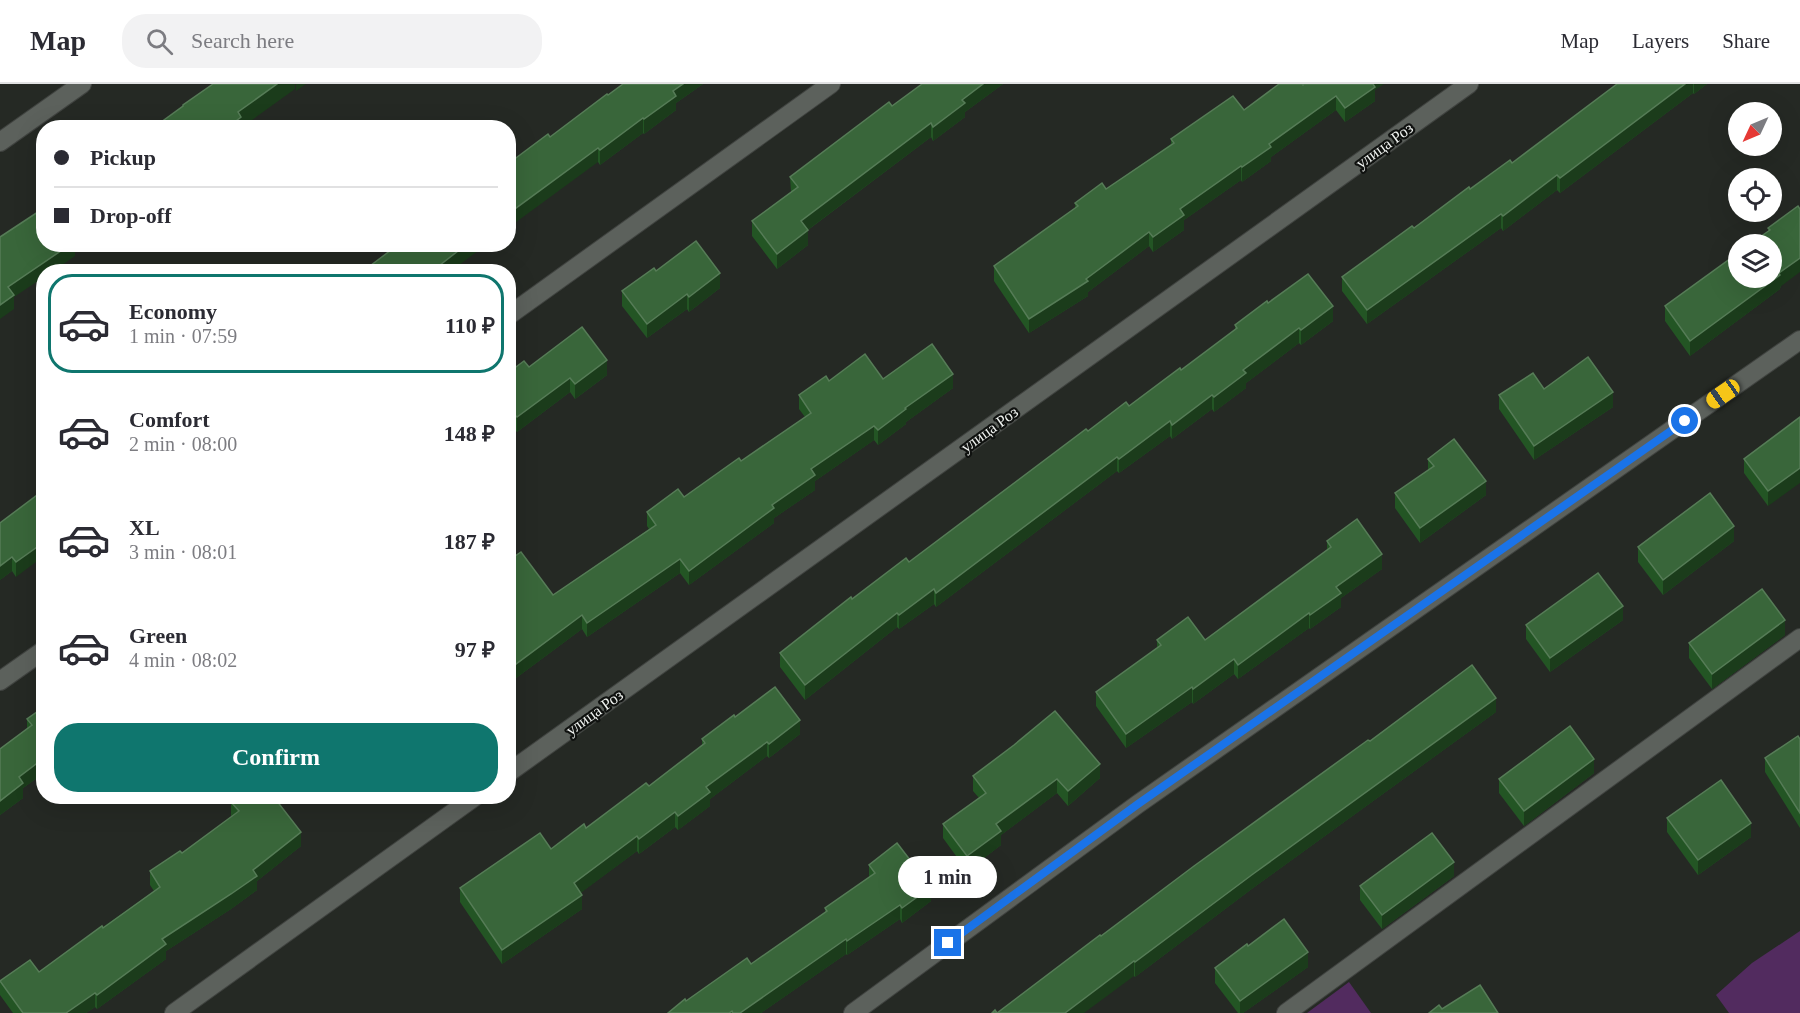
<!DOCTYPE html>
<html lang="en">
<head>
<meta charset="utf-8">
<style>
  :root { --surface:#fff; --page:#f2f2f3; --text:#2b2b33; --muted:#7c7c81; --line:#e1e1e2; --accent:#0f766e }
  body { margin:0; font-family:Georgia,serif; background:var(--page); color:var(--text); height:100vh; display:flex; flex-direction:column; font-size:22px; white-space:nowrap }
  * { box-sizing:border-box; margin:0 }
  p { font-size:20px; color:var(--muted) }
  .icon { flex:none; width:33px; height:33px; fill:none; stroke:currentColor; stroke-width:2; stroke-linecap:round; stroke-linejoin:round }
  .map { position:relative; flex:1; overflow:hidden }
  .side { position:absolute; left:36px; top:180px; width:480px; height:540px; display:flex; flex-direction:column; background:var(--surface); border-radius:24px; box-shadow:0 6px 24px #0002 }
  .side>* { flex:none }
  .guide { position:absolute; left:36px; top:36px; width:480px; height:132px; border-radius:24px; box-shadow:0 6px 24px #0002; display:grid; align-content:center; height:132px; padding:0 18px; background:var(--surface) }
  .needle { width:39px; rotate:226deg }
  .tools { position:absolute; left:1728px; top:18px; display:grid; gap:12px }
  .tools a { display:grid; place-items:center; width:54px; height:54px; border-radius:50%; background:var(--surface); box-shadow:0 6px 24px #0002; font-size:30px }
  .end { position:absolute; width:27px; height:27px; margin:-14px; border:8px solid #1a73e8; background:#fff; box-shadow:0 0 0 3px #fff }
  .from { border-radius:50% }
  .bubble { position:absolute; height:42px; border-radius:21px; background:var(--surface); box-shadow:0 6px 24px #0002; font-size:20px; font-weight:700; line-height:42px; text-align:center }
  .car { position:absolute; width:18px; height:36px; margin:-18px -9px; border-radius:8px; box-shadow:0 0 4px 2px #0007; background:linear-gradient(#f5c518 24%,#345 0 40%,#f5c518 0 76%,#345 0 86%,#f5c518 0) }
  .guide b { display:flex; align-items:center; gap:21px; height:57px; font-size:22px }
  .guide b+b { border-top:2px solid var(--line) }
  .guide i { width:15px; height:15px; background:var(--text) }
  ul { padding:10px 0 0; list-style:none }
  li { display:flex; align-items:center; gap:18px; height:99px; margin:0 12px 9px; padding:0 6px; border:3px solid transparent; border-radius:24px }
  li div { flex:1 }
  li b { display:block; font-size:22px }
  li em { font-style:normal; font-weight:700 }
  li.current { border-color:var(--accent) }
  li>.icon { width:54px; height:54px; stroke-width:1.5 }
  .cta { display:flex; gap:12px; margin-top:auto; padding:12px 18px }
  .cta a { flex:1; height:69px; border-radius:24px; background:var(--accent); color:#fff; font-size:24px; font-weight:700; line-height:69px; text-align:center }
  header { display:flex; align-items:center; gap:36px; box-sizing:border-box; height:84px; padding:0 30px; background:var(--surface); border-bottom:2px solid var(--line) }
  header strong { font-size:28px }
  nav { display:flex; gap:33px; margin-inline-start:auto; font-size:21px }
  .search { width:420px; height:54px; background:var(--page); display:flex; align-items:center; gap:15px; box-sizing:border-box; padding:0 21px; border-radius:24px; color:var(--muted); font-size:22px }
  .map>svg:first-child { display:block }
</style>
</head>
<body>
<header>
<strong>Map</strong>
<div class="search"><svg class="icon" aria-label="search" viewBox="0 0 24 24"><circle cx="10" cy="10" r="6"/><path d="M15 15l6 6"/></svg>Search here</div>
<nav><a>Map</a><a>Layers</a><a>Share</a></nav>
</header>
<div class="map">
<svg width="1800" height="929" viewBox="0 0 1800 929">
  <rect width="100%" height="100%" fill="#252924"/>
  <g fill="#522b5f">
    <polygon points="1800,847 1800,929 1729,929 1716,911 1752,879"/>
    <polygon points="1349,898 1371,929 1307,929"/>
  </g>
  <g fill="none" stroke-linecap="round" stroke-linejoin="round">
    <g stroke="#404340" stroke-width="20">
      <g id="minor">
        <polyline points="0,58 82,0"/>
        <polyline points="508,232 831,0"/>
        <polyline points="0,597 44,566"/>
        <polyline points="508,689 1469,0"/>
        <polyline points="174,929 476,712"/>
        <polyline points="853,929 1138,720 1800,256"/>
        <polyline points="1286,929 1800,554"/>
      </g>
    </g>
    <use href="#minor" stroke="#5c615c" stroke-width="18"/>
  </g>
  <g fill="#235524">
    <polygon points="623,0 703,0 676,19 676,26 644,50 643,49 600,81 598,78 550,53"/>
    <polygon points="922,0 1003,0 965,28 965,33 933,57 931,53 808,146 808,161 777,185 752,152 752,137 791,108 790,93 892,22"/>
    <polygon points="1617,0 1707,0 1694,10 1693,9 1560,109 1557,106 1503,147 1501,144 1367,240 1342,207 1342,193 1470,105 1512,79"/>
    <polygon points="1303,1 1375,6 1375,17 1345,38 1336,26 1271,73 1271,77 1242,98 1241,96 1184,136 1184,146 1153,168 1149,162 1088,208 1088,212 1029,249 994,197 994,182 1075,124 1075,119 1106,105 1171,60 1171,55"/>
    <polygon points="1798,122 1780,205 1690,272 1665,237 1665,222 1738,169 1768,147 1768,144"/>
    <polygon points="656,187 720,204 689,228 687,225 647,254 622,222 622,207"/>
    <polygon points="1268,219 1333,237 1301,261 1299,259 1246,299 1246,304 1214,328 1212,325 1172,355 1170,352 1119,389 1117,387 936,523 934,520 899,545 897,543 805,616 780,583 780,569 852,515 909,478 1088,347 1129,322 1181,286 1235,246 1235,241"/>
    <polygon points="529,283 607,291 575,315 570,308 517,348 515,346 508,351"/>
    <polygon points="883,295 953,304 906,338 906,340 878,361 874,356 815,397 815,406 774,434 774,439 689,501 680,489 587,553 582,545 508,600 508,477 553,511 649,445 647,442 647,428 684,413 741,377 805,333 799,325 799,311 829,297"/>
    <polygon points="1544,305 1613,323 1534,376 1499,325 1499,311"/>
    <polygon points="1800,333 1768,422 1744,389 1744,375"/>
    <polygon points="1428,375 1486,411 1420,459 1395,424 1395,409 1428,386"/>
    <polygon points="44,404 16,493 12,487 0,496 40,409 40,406"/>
    <polygon points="1327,457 1382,485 1341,514 1341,523 1310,545 1309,544 1238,595 1234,590 1193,620 1192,618 1126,664 1096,622 1096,608 1157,564 1157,556 1205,556 1327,466"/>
    <polygon points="1734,457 1663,511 1638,478 1638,463"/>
    <polygon points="1623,536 1550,588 1526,555 1526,541"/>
    <polygon points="1785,551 1712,605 1689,574 1689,559"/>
    <polygon points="44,623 44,689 23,704 23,714 0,731 0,665 27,645 27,635"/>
    <polygon points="1496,628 1253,804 1135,893 1134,892 997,929 1101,852 1370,657"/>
    <polygon points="735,633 800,650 769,674 767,672 710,715 710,722 678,746 675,743 639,770 637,767 580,809 582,825 502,880 460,818 460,804 551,765 586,744 649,702 702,662 702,655"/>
    <polygon points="1800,655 1800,744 1765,688 1765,674"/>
    <polygon points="1594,689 1524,742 1499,709 1499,695"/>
    <polygon points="973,692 1100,694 1068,722 1057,709 1001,751 1001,761 967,787 943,754 943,740 979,714 973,707"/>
    <polygon points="231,718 301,762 257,797 257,806 231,825 166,867 166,875 97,925 95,923 86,929 13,929 0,911 0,897 39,888 154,807 150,801 150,787 182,769 231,733"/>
    <polygon points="1667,734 1751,753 1698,791 1667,748"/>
    <polygon points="869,781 931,817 902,839 900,835 847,871 846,870 761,929 668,929 686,917 751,880 825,828 825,824 869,794"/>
    <polygon points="1454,792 1382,845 1360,816 1360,802"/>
    <polygon points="1248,862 1308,883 1243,929 1238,929 1215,899 1215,884"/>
  </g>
  <g fill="#1b3c1b">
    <polygon points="277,0 295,0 295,5 241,44 227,44 238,28"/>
    <polygon points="296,0 306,0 296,7"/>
    <polygon points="683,0 703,0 676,19 676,26 644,50 644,35 673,7"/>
    <polygon points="983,0 1003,0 965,28 965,33 933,57 933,43 962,16"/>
    <polygon points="1370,0 1384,0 1375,6 1375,17 1345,38 1345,24"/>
    <polygon points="1685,0 1693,0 1693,9 1560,109 1560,94"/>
    <polygon points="1694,0 1707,0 1694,10"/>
    <polygon points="1336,12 1336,26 1271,73 1271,77 1242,98 1242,83 1269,60"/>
    <polygon points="643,34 643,49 600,81 600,66"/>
    <polygon points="931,39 931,53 801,151 801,137"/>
    <polygon points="598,64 598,78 508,144 508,130"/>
    <polygon points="1241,82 1241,96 1184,136 1184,146 1153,168 1153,153 1180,125"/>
    <polygon points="1557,91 1557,106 1503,147 1503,132"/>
    <polygon points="1501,130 1501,144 1367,240 1367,226"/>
    <polygon points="808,146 808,161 777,185 777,170"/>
    <polygon points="1149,148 1149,162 1088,208 1088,212 1029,249 1029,235"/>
    <polygon points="71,160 75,160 75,172 52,188 44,188 44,193 14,213 14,225 0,235 0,221 8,203"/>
    <polygon points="467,160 487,160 450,188 431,188"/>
    <polygon points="1800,174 1800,188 1780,203 1780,205 1690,272 1690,257"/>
    <polygon points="720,189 720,204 689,228 689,213"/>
    <polygon points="687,210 687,225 647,254 647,240"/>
    <polygon points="1333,222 1333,237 1301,261 1301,246"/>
    <polygon points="1299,244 1299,259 1246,299 1246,304 1214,328 1214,313 1243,286"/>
    <polygon points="607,276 607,291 575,315 575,300"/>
    <polygon points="953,290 953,304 906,338 906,340 878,361 878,346 905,324"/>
    <polygon points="570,294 570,308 517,348 517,333"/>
    <polygon points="1613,308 1613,323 1534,376 1534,362"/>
    <polygon points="1212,311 1212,325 1172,355 1172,341"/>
    <polygon points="515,331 515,346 508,351 508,337"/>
    <polygon points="1170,337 1170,352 1119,389 1119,375"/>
    <polygon points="874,342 874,356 815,397 815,406 774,434 774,439 689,501 689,487 772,421 811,385"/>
    <polygon points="1117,373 1117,387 936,523 936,509"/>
    <polygon points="1800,384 1800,399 1768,422 1768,407"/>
    <polygon points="1486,397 1486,411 1420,459 1420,444"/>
    <polygon points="1734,442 1734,457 1663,511 1663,496"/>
    <polygon points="44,458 44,472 16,493 16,478"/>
    <polygon points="1382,470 1382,485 1341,514 1341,523 1310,545 1310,531 1336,503"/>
    <polygon points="12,473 12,487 0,496 0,482"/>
    <polygon points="680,475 680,489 587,553 587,539"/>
    <polygon points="934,505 934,520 899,545 899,531"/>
    <polygon points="1623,522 1623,536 1550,588 1550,574"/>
    <polygon points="897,529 897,543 805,616 805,601"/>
    <polygon points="1309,529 1309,544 1238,595 1238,581"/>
    <polygon points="582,531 582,545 508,600 508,586"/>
    <polygon points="1785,536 1785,551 1712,605 1712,590"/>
    <polygon points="1234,575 1234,590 1193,620 1193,605"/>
    <polygon points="1192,603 1192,618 1126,664 1126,650"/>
    <polygon points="1496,614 1496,628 1253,804 1135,893 1135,878 1253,790"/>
    <polygon points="800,636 800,650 769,674 769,660"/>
    <polygon points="767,658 767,672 710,715 710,722 678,746 678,732 706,703"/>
    <polygon points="44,674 44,689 23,704 23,714 0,731 0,717 19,693"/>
    <polygon points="1594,675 1594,689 1524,742 1524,727"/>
    <polygon points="1100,680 1100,694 1068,722 1068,707"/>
    <polygon points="1057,695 1057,709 1001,751 1001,761 967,787 967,772 996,740"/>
    <polygon points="675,728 675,743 639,770 639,755"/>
    <polygon points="1751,739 1751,753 1698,791 1698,776"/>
    <polygon points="301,748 301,762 257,797 257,806 231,825 166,867 166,875 97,925 97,911 162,855"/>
    <polygon points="637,752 637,767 574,814 574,799"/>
    <polygon points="1454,778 1454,792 1382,845 1382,831"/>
    <polygon points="931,803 931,817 902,839 902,824"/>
    <polygon points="582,811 582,825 502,880 502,866"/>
    <polygon points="900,821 900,835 847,871 847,857"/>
    <polygon points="846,855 846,870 761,929 740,929"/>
    <polygon points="1308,868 1308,883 1243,929 1240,929 1240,917"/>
    <polygon points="1134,877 1134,892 1084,929 1065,929"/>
    <polygon points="95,909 95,923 86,929 66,929"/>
  </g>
  <g fill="#39663a" stroke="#567c57" stroke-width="1.5">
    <polygon points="213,0 277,0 238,28 241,33 227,44 153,44 183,22 183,21"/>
    <polygon points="623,0 683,0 673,7 676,12 644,35 643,34 600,66 598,64 508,130 508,80 548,50 550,53 607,10 608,11"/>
    <polygon points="922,0 983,0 962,16 965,19 933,43 931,39 801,137 808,146 777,170 752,137 798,103 790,93 889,18 892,22"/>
    <polygon points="1279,0 1302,0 1303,1 1304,0 1373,0 1375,3 1345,24 1336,12 1269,60 1271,63 1242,83 1241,82 1180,125 1184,131 1153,153 1149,148 1086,195 1088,197 1029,235 994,182 1078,122 1075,119 1102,99 1106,105 1174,59 1171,55 1233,12 1244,26"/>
    <polygon points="1617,0 1685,0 1560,94 1557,91 1503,132 1501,130 1367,226 1342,193 1412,142 1414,144 1469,103 1470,105 1510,76 1512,79"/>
    <polygon points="1798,122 1800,125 1800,174 1779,189 1780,191 1690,257 1665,222 1738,169 1738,194 1772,194 1772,160 1750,160 1770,146 1768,144"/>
    <polygon points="44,124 44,160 71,160 8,203 14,211 0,221 0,153"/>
    <polygon points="696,157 720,189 689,213 687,210 647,240 622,207 654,184 656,187"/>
    <polygon points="399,160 467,160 431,188 362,188"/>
    <polygon points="1308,190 1333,222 1301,246 1299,244 1243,286 1246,289 1214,313 1212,311 1172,341 1170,337 1119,375 1117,373 936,509 934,505 899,531 897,529 805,601 780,569 851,513 852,515 906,474 909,478 1086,345 1088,347 1126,318 1129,322 1180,284 1181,286 1237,244 1235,241 1267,217 1268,219"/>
    <polygon points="582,243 607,276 575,300 570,294 517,333 515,331 508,337 508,289 524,277 529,283"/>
    <polygon points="932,260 953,290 905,324 906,325 878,346 874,342 811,385 815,391 772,421 774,424 689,487 680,475 587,539 582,531 508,586 508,477 521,468 553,511 656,441 647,428 678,405 684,413 739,374 741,377 811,329 799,311 826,292 829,297 865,270 883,295"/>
    <polygon points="1588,273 1613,308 1534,362 1499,311 1533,289 1544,305"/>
    <polygon points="1800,333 1800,384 1768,407 1744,375"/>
    <polygon points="1454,355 1486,397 1420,444 1395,409 1434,382 1428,375"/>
    <polygon points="44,404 44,458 16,478 12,473 0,482 0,439 41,408 40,406"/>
    <polygon points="1710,409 1734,442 1663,496 1638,463"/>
    <polygon points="1357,435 1382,470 1336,503 1341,509 1310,531 1309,529 1238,581 1234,575 1193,605 1192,603 1126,650 1096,608 1161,561 1157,556 1188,533 1205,556 1331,463 1327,457"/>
    <polygon points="1598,489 1623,522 1550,574 1526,541"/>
    <polygon points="1762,505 1785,536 1712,590 1689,559"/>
    <polygon points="1472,581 1496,614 1253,790 1135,878 1134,877 1065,929 992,929 995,926 997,929 1100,851 1101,852 1194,782 1368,656 1370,657"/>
    <polygon points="775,603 800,636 769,660 767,658 706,703 710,708 678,732 675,728 639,755 637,752 574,799 582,811 502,866 460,804 540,749 551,765 584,740 586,744 646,699 649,702 705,659 702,655 734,631 735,633"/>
    <polygon points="44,623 44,674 19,693 23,699 0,717 0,665 32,641 27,635"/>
    <polygon points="1055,627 1100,680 1068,707 1057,695 996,740 1001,747 967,772 943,740 986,709 973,692 1014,661"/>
    <polygon points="1570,642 1594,675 1524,727 1499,695"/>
    <polygon points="1798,652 1800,655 1800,729 1765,674"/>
    <polygon points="1721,696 1751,739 1698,776 1667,734"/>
    <polygon points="238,712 273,712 301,748 253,786 257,792 231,810 162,855 166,860 97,911 95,909 66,929 23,929 0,897 30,876 39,888 102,842 103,844 160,803 150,787 180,767 182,769 239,727 231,718"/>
    <polygon points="1432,749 1454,778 1382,831 1360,802"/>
    <polygon points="897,759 931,803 902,824 900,821 847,857 846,855 740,929 733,929 732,927 729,929 668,929 685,915 686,917 747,874 751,880 827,827 825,824 875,789 869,781"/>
    <polygon points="1284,835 1308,868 1240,917 1215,884 1247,860 1248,862"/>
    <polygon points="1480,901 1498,929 1429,929 1439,921 1442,925"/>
  </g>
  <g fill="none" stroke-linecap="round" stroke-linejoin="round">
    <polyline stroke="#1a73e8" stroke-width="8" points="948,859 1138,720 1685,337"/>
  </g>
  <g text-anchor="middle" stroke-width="4.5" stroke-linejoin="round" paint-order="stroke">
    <g font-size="16" fill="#f0f3f0" stroke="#0f110f">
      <text transform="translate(1384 61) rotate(-36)" y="6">улица Роз</text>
      <text transform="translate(989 345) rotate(-36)" y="6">улица Роз</text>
      <text transform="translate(594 628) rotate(-36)" y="6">улица Роз</text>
    </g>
  </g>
</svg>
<div class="tools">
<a><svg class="needle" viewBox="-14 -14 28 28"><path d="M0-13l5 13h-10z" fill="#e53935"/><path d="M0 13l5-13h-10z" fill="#7c7c81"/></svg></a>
<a><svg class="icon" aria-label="locate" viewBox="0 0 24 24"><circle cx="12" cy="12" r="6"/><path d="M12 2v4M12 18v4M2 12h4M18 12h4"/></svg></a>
<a><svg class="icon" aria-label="layers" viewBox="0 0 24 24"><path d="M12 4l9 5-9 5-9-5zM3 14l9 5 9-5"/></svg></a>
</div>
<i class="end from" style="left:1685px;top:337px"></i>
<i class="end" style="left:948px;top:859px"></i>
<div class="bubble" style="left:898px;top:772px;width:99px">1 min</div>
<i class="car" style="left:1723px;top:310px;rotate:235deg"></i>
<div class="guide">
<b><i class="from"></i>Pickup</b>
<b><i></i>Drop-off</b>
</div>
<section class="side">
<ul>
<li class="current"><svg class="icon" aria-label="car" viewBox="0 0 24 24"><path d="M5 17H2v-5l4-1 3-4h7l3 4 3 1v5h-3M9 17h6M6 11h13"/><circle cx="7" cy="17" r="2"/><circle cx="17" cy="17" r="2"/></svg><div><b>Economy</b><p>1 min · 07:59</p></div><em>110 ₽</em></li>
<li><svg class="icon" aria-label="car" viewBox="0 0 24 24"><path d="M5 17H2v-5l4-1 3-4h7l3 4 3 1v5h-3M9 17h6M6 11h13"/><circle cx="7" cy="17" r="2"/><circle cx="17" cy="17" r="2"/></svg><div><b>Comfort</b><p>2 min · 08:00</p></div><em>148 ₽</em></li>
<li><svg class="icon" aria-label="car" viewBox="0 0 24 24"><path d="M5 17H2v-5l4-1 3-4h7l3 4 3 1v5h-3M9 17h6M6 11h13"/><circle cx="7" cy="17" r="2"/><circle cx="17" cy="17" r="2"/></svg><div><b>XL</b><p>3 min · 08:01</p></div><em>187 ₽</em></li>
<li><svg class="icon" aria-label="car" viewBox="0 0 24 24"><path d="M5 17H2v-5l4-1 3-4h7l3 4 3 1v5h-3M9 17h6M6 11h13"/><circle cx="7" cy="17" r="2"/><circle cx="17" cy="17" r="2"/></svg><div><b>Green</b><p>4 min · 08:02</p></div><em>97 ₽</em></li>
</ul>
<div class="cta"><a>Confirm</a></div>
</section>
</div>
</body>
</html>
